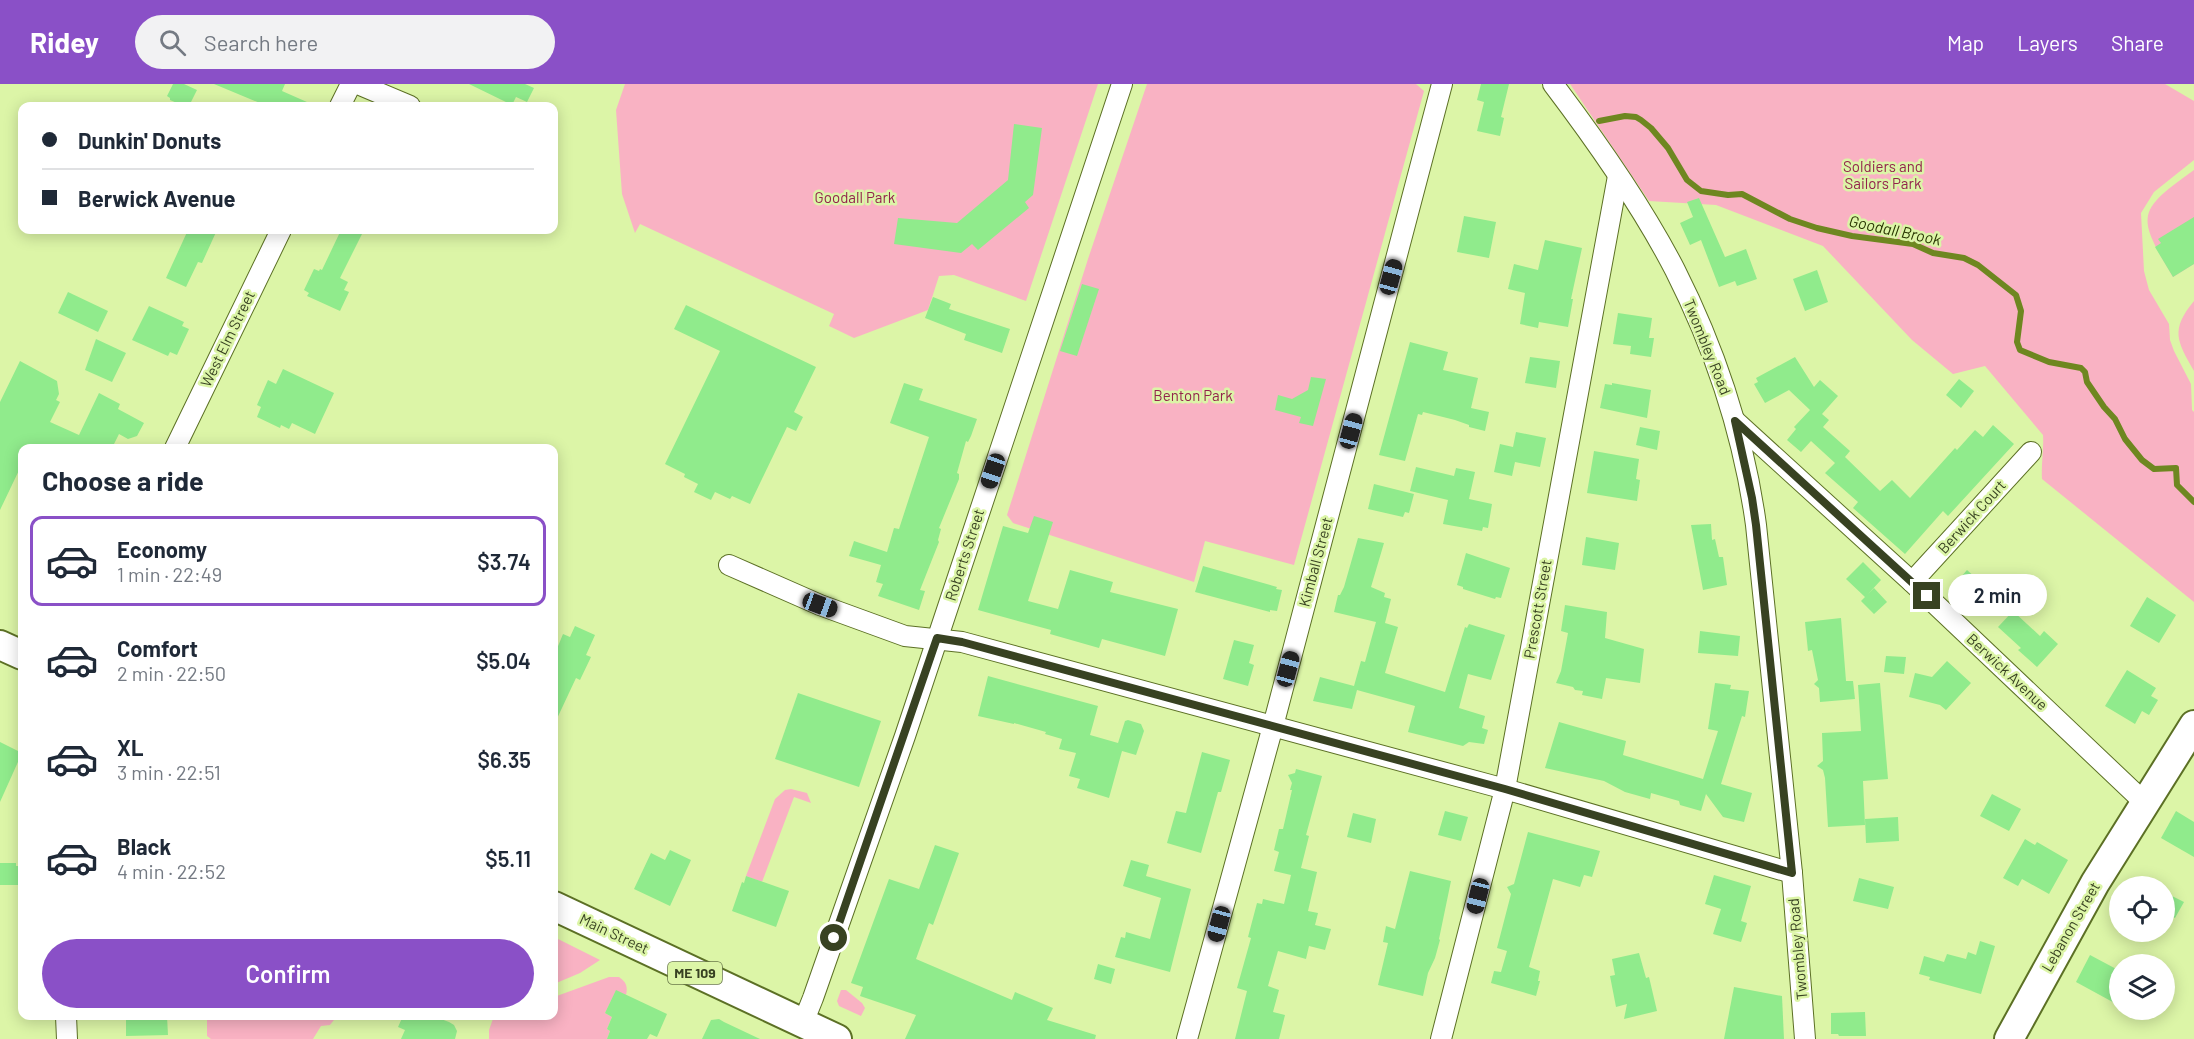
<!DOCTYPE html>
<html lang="en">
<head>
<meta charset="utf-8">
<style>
  :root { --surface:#fff; --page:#f2f2f3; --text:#1f2937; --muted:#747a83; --line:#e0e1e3; --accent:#8a50c7 }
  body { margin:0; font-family:Barlow,sans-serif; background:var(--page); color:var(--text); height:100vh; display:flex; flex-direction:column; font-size:22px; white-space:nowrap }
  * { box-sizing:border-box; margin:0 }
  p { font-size:20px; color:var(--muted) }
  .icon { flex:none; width:33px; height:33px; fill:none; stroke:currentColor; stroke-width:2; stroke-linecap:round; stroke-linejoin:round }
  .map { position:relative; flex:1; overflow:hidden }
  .drawer { position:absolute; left:18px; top:360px; width:540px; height:576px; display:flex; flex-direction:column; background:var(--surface); border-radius:12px; box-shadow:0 3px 15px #0003 }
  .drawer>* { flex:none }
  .guide { position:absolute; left:18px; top:18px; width:540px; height:132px; border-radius:12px; box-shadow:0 3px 15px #0003; display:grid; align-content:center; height:132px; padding:0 24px; background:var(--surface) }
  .buttons { position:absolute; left:2109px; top:792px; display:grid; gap:12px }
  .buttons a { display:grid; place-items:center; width:66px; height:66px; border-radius:50%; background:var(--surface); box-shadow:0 3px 15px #0003; font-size:30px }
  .end { position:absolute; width:27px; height:27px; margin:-14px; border:8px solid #384222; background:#fff; box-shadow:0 0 0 3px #fff }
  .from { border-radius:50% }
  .bubble { position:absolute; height:42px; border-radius:21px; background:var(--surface); box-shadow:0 3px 15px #0003; font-size:20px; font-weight:600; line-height:42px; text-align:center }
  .car { position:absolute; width:18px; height:36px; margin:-18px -9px; border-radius:8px; box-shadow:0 0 4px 2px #0007; background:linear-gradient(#222 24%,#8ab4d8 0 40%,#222 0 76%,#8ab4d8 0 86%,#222 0) }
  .guide b { display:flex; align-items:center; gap:21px; height:57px; font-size:22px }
  .guide b+b { border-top:2px solid var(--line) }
  .guide i { width:15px; height:15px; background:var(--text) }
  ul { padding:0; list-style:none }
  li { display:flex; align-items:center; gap:18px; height:90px; margin:0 12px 9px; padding:0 12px; border:3px solid transparent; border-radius:12px }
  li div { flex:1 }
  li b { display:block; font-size:22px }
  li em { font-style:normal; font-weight:600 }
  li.selected { border-color:var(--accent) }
  li>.icon { width:54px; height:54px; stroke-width:1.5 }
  h2 { padding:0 24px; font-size:27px; line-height:72px }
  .cta { display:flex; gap:12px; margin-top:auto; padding:12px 24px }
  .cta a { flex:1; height:69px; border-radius:36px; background:var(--accent); color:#fff; font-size:24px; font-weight:600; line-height:69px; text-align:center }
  header { display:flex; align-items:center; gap:36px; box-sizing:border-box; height:84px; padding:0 30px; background:var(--accent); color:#fff }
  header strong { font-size:28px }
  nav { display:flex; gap:33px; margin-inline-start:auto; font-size:21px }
  .search { width:420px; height:54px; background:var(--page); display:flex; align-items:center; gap:15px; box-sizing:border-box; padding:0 21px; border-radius:33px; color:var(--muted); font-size:22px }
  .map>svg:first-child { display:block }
</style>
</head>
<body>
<header>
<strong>Ridey</strong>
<div class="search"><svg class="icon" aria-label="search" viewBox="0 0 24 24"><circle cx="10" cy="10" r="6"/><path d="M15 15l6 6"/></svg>Search here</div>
<nav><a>Map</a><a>Layers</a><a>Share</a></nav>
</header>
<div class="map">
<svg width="2194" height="955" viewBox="0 0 2194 955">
  <rect width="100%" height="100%" fill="#dcf5a7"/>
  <g fill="#f9b2c3">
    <polygon points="625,0 1098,0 1026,217 954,191 939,192 928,226 854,254 829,242 834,230 640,140 635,149 622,110 616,26"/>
    <polygon points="1147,0 1416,0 1424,7 1294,481 1205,457 1194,498 1013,439 1007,431 1088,175"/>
    <path d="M1570 0H2165L2194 17V76L2154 108 2141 129 2144 187 2149 206 2169 240 2170 256 2174 267 2191 300 2192 326 2194 328V518L2042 395C2041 380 2044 366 2043 351L1985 282 1953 290 1912 256 1823 162 1716 121 1649 117Z"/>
    <path d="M2194 86V180L2173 193C2137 132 2135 128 2194 86Z"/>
    <path d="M2194 217V287C2177 257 2170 246 2194 217Z"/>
    <polygon points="791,705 807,709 811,719 794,713 762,798 746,792 775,715 785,706"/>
    <polygon points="554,853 600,876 580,889 554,900"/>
    <path d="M609 893H619C626 898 628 902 626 911L616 907 605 929 612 933 607 945 610 947 607 955H489V946L494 932H554V913Z"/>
    <polygon points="841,906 846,906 862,919 865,924 861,932 839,922 837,917"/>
    <polygon points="207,932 337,932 330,941 321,942 313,955 211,955 207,952"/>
  </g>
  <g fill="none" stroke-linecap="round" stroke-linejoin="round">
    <polyline stroke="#6e8720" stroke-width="6" points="1599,37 1625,32 1636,33 1641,36 1651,44 1668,64 1687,96 1701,107 1728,111 1742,110 1790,135 1817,144 1852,152 1913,160 1933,169 1964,174 1978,181 2016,211 2021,227 2017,258 2020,266 2049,278 2081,284 2085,288 2087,298 2104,323 2115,335 2125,355 2142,376 2154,385 2176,384 2177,401 2194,418"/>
  </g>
  <g fill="#90eb8c">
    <polygon points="173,0 184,0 197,6 189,22 184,22 170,16 170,14 167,12"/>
    <polygon points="214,0 285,0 282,7 316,22 267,22"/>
    <polygon points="469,0 525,0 534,4 527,18 516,13 512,21"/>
    <polygon points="1481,0 1509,0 1501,33 1504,34 1500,52 1477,47 1484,18 1477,16"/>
    <polygon points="1014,40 1042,44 1033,111 1025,118 1029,124 978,166 972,160 961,169 894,160 898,134 957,139 1008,96"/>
    <polygon points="1699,114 1725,173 1746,165 1757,195 1737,202 1735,197 1719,203 1701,156 1690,161 1680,139 1693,133 1687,118"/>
    <polygon points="1464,132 1496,138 1489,174 1457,168"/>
    <polygon points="2194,133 2194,180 2173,193 2155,163 2161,159 2158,155"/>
    <polygon points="188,146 217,146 202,179 198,178 186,203 166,194"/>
    <polygon points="341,146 364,146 340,194 348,198 344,206 349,208 340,227 307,212 309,209 304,206 314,185 319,187 320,185 322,186"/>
    <polygon points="1545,156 1582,164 1571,215 1573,215 1568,243 1539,238 1538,244 1520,240 1525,209 1508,205 1514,180 1538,186"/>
    <polygon points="1817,186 1828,218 1805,227 1793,195"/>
    <polygon points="1082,200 1099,205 1077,272 1060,267"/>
    <polygon points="68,208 108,227 98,248 58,229"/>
    <polygon points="933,213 951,220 949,225 1010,245 1002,269 964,256 966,250 925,234"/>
    <polygon points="686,221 816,283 794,328 803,333 796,347 787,343 750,420 732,412 730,415 715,408 711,416 694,408 698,400 684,393 685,390 665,380 720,267 674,245"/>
    <polygon points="149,222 184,238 182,242 189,245 177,271 170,268 168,272 132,256"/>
    <polygon points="1618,229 1652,234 1649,254 1654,254 1651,273 1630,270 1631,262 1613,260"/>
    <polygon points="96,255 126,269 112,298 85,286"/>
    <polygon points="1410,258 1448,268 1443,286 1478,294 1471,324 1489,328 1485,347 1469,343 1469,341 1455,336 1423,328 1422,331 1418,330 1405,377 1379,371"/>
    <polygon points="1530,273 1560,277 1556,304 1525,299"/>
    <polygon points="1795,273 1814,303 1820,296 1838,312 1822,330 1829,336 1823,343 1850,367 1845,373 1880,407 1892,396 1910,414 1955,364 1957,366 1975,346 1983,353 1993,341 2014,360 1948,432 1943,427 1905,470 1853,424 1858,418 1825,389 1835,379 1811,357 1801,368 1787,356 1796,345 1794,343 1810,326 1789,306 1765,319 1754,300 1758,298 1756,294"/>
    <polygon points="20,277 57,297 59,310 56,316 60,318 50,338 79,351 99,309 120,320 118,325 144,339 137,352 128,355 119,350 112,364 22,364 22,380 0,426 0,318"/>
    <polygon points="283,285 334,309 315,350 292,339 289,345 281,341 280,344 257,333 261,323 257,321 268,296 276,300"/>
    <polygon points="1311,293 1326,295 1313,342 1299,339 1301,333 1275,326 1278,311 1292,315 1308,306"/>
    <polygon points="1959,295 1974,307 1961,324 1946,311"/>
    <polygon points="904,299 923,305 919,316 977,335 971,352 968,358 966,357 957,389 959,390 959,395 939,444 941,445 938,456 939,458 920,506 925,507 919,526 878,512 883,500 876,498 881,481 849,472 854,457 887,468 894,444 899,445 911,408 929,353 890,339"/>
    <polygon points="1612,299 1651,306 1647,334 1600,324 1605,300 1612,301"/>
    <polygon points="1640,343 1660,347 1657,366 1636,361"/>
    <polygon points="1516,348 1546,354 1540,383 1515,378 1512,392 1494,388 1500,360 1513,363"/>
    <polygon points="1594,367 1639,375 1636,395 1640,396 1637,417 1587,409"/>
    <polygon points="1416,383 1454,392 1456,384 1475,388 1469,415 1492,420 1488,444 1483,443 1482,447 1443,440 1448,416 1410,407"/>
    <polygon points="1374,400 1414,410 1409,429 1405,428 1403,433 1368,425"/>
    <polygon points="1034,432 1053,438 1028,517 1058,525 1070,486 1113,498 1110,508 1178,525 1165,572 1102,555 1099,564 1050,550 1051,546 978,526 1003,442 1028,449"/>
    <polygon points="1711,440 1712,456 1715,455 1719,473 1723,473 1727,501 1703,506 1691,441"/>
    <polygon points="1586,453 1619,459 1615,486 1582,481"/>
    <polygon points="1358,454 1384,459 1371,503 1385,509 1384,513 1391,515 1385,539 1398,543 1385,589 1445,608 1465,543 1467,544 1469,540 1505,551 1491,596 1468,590 1459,624 1485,632 1482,644 1488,646 1484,660 1469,658 1463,662 1408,648 1415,622 1357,606 1352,625 1313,617 1320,593 1354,602 1361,577 1365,578 1376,538 1334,528 1338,511 1340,511 1344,503"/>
    <polygon points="1466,469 1510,484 1501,514 1496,513 1495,515 1463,505 1463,503 1457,501"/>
    <polygon points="1863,478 1881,496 1868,510 1874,504 1887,518 1874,530 1861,517 1865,513 1846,495"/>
    <polygon points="1203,482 1277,503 1276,505 1282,506 1277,527 1270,526 1270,528 1195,508"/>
    <polygon points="1967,486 1988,505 1969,526 1948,508"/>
    <polygon points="2147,513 2176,531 2159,559 2130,542"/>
    <polygon points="1565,521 1607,528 1605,554 1644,565 1640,599 1606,594 1602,615 1582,611 1583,607 1575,606 1573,603 1556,599 1561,587 1568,549 1561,547"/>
    <polygon points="2013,527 2040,552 2044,547 2058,560 2037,583 2018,566 2021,564 1998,543"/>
    <polygon points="1841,534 1846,597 1853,597 1855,615 1820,618 1819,604 1814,600 1818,596 1812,566 1808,567 1805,538"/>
    <polygon points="575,542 595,551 586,571 591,573 580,596 576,594 554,641 554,572 563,550 570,553"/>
    <polygon points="1700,547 1740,552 1738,572 1698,569"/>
    <polygon points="1234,556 1254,561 1249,579 1254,581 1248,602 1223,595"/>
    <polygon points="1886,572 1906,573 1904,590 1884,588"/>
    <polygon points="1947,577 1971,599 1946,626 1940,621 1909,613 1915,589 1932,593"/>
    <polygon points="2127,586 2156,604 2151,612 2158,616 2149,631 2142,627 2135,640 2105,622"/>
    <polygon points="988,592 1098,622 1090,651 1118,659 1125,637 1128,636 1141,640 1144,647 1136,671 1122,667 1109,714 1077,704 1080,695 1069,692 1076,669 1059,665 1062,655 1045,650 1046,648 1014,639 1014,640 978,632"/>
    <polygon points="1715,599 1731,601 1730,605 1749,607 1745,633 1742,632 1721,700 1752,709 1744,738 1723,733 1706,710 1701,727 1680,721 1679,717 1651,709 1650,715 1625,708 1604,697 1545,684 1559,638 1626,657 1623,671 1703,695 1718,647 1708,645"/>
    <polygon points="1880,599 1888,695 1863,697 1865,741 1828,743 1825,694 1823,686 1817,682 1823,677 1822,649 1861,647 1858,601"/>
    <polygon points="798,609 881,637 859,703 775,675"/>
    <polygon points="0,658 22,669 0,718"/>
    <polygon points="1202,668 1230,676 1221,708 1218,708 1201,769 1167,759 1176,727 1186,729"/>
    <polygon points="1296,685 1322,692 1306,751 1309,752 1301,784 1317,788 1308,827 1318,829 1315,841 1331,845 1325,866 1309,862 1306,875 1278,867 1268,902 1279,906 1273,928 1285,931 1279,955 1235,955 1247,907 1237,904 1251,854 1248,853 1257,819 1262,820 1263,815 1284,820 1291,791 1274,787 1279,768 1274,766 1279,745 1283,745 1292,706 1290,706 1292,699 1288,691 1295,689"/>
    <polygon points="1992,710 2021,725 2009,747 1980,732"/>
    <polygon points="1445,727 1468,733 1461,757 1438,751"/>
    <polygon points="2176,727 2194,738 2194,773 2161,754"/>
    <polygon points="1353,729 1376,735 1371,759 1347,753"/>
    <polygon points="1898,733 1899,757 1866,759 1865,735"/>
    <polygon points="1528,748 1600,767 1592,793 1584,791 1580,803 1553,795 1529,883 1540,887 1538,897 1540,897 1536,912 1491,899 1494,887 1501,888 1507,867 1497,864 1511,810 1507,803 1514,800"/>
    <polygon points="2025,755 2035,761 2037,758 2068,776 2049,810 2022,795 2018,802 2003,794"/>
    <polygon points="935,761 959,769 933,841 929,839 916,875 1012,916 1015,908 1053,924 1047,936 1096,951 1095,955 905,955 916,931 860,912 863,903 851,899 889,795 919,805"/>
    <polygon points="670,766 691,776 670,822 634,805 651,769 665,776"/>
    <polygon points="1131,776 1149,781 1146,792 1191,805 1170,888 1115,873 1121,853 1125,854 1126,848 1150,855 1161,814 1123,802"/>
    <polygon points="0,779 16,779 16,782 18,782 18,801 0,801"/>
    <polygon points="1410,787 1451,797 1439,855 1440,856 1435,874 1428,889 1423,912 1378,901 1388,859 1383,858 1386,842 1395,845"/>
    <polygon points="1714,791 1751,802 1741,837 1747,839 1741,858 1713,850 1721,825 1705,820"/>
    <polygon points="746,792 789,807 776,843 732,827 742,798 744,799"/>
    <polygon points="1859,794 1894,803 1888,825 1853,817"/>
    <polygon points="2164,808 2184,818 2175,834 2164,829"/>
    <polygon points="1980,857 1995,862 1981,910 1929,896 1930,893 1919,890 1924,872 1944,878 1947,870 1966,875 1968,868 1976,871"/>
    <polygon points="1639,869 1646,894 1649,893 1657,927 1624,935 1627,920 1616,923 1610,892 1615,891 1612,875"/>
    <polygon points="2090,871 2120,887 2120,922 2076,898"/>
    <polygon points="1098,880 1115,885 1111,900 1094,895"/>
    <polygon points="1734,903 1782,912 1784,955 1724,955"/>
    <polygon points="616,906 667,930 657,953 650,950 647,955 607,955 610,947 607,945 612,933 605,929"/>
    <polygon points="1865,928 1866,952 1839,952 1838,950 1831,950 1831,929"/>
    <polygon points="126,932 167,932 168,951 126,952"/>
    <polygon points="403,932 433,932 449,938 454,941 457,947 455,955 401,955 405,946 398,943"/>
    <polygon points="719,935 724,938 760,955 702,955 711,936"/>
  </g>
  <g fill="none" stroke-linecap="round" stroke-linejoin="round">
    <g stroke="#5c7025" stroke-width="22">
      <g id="minor">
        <polyline points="358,0 410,22"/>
        <path d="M1553 0C1597 58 1642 122 1675 186 1715 265 1744 353 1756 441L1792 789 1805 955"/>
        <polyline points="340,22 351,0"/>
        <polyline points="1735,337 1912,498 2145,719"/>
        <polyline points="175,364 281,146"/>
        <polyline points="729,481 820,521 905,552 962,558 1505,705 1792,789"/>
        <polyline points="1912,498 2031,368"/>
        <polyline points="66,932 67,955"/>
        <polyline points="803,939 813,914 905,652 1122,0"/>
        <polyline points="1187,955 1273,642 1442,0"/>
        <polyline points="1441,955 1505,705 1618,92"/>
      </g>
    </g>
    <g stroke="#5c7025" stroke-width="32">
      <g id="highway">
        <polyline points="0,561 22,571"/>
        <polyline points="554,822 837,955"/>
        <polyline points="2009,955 2095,799 2194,641"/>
      </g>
    </g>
    <use href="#minor" stroke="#fff" stroke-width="20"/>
    <use href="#highway" stroke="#fff" stroke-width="28"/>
  </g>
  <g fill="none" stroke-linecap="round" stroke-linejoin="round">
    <polyline stroke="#384222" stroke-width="8" points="834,854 937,554 962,558 1505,705 1792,789 1756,441 1752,414 1735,337 1927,512"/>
  </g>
  <g text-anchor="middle" stroke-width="5" stroke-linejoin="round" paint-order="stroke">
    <rect fill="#dcf5a7" stroke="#69784a" stroke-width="1.5" x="668" y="878" width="54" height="22" rx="4.5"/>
    <g font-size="14" font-weight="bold" fill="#384222">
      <text x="695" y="894">ME 109</text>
    </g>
    <g font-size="15" fill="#92234c" stroke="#dcf5a7">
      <text x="1883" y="88">Soldiers and<tspan x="1883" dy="17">Sailors Park</tspan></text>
      <text x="855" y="119">Goodall Park</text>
      <text x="1193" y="317">Benton Park</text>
    </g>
    <g font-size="15" fill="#384222" stroke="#dcf5a7">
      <text transform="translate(228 255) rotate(-64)" y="5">West Elm Street</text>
      <text transform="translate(1707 263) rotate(68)" y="5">Twombley Road</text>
      <text transform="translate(1972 433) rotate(-48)" y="5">Berwick Court</text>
      <text transform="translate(965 471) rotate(-72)" y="5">Roberts Street</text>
      <text transform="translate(1316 478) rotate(-75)" y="5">Kimball Street</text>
      <text transform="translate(1538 525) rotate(-80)" y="5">Prescott Street</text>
      <text transform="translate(2007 588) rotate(43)" y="5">Berwick Avenue</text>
      <text transform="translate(2071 843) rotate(-60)" y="5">Lebanon Street</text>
      <text transform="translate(614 850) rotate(25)" y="5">Main Street</text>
      <text transform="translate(1798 865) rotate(-95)" y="5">Twombley Road</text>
    </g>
    <g font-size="16" font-style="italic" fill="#293602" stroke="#dcf5a7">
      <text transform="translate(1895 146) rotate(12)" y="6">Goodall Brook</text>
    </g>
  </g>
</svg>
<div class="buttons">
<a><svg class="icon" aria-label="locate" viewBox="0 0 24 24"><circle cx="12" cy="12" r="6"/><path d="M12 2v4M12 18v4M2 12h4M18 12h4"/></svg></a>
<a><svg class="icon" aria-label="layers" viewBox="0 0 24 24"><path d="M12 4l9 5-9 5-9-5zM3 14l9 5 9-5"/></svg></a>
</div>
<i class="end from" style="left:834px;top:854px"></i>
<i class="end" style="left:1927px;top:512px"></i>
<div class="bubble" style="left:1948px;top:490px;width:99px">2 min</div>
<i class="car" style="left:1391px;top:193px;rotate:15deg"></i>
<i class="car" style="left:1351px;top:347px;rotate:15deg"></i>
<i class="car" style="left:993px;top:387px;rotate:199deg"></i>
<i class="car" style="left:820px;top:521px;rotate:110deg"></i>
<i class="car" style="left:1288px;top:585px;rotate:15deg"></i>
<i class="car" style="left:1478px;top:812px;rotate:194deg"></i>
<i class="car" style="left:1219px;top:840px;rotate:195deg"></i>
<div class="guide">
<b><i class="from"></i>Dunkin' Donuts</b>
<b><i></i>Berwick Avenue</b>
</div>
<section class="drawer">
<h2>Choose a ride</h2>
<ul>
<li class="selected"><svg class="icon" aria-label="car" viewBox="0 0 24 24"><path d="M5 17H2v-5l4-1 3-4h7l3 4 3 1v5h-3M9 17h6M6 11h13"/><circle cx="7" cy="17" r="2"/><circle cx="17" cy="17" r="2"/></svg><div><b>Economy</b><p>1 min · 22:49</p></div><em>$3.74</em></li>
<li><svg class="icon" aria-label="car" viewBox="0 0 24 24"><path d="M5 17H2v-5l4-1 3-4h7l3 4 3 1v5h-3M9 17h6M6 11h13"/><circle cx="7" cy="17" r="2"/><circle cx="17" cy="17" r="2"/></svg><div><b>Comfort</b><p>2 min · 22:50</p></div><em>$5.04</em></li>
<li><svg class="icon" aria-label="car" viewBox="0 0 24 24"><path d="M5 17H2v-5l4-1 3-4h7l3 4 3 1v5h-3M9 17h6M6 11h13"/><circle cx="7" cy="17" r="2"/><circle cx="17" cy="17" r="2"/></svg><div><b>XL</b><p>3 min · 22:51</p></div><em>$6.35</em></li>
<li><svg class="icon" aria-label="car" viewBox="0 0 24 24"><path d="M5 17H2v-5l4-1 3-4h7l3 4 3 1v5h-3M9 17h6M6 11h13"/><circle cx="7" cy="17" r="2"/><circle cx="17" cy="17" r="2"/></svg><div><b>Black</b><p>4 min · 22:52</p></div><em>$5.11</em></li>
</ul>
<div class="cta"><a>Confirm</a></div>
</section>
</div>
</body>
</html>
